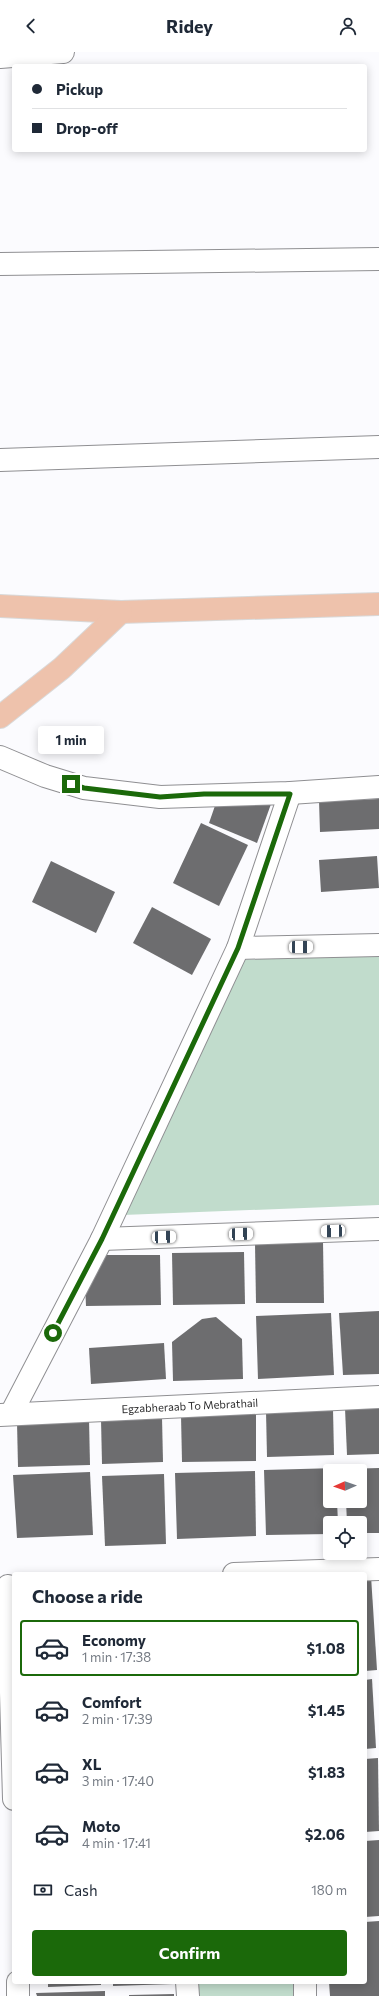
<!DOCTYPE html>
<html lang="en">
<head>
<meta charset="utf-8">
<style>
  :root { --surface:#fff; --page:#f6f6f7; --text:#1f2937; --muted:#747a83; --line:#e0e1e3; --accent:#1b690a }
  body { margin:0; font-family:Commissioner,sans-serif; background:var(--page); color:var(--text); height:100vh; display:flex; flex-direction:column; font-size:15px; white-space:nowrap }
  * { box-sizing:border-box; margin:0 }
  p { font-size:13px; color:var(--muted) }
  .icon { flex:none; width:22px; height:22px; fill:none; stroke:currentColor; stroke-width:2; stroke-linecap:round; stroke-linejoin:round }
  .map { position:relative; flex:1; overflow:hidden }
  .drawer { position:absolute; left:12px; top:1520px; width:355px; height:412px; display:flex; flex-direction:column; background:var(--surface); border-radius:4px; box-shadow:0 2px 10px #0003 }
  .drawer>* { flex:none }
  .hud { position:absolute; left:12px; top:12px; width:355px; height:88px; border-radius:4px; box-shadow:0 2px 10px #0003; display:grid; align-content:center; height:88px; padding:0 20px; background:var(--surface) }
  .needle { width:26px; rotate:268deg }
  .fabs { position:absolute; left:323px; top:1412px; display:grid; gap:8px }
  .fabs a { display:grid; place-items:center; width:44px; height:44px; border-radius:4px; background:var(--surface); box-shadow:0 2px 10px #0003; font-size:20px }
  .end { position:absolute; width:18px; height:18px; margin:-9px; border:5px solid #1b690a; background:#fff; box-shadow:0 0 0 2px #fff }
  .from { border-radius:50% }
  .bubble { position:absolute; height:28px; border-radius:4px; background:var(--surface); box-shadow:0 2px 10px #0003; font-size:13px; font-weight:700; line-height:28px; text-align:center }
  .car { position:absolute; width:12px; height:24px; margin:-12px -6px; border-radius:5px; box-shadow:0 0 3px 1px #0007; background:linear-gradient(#fff 24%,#345 0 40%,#fff 0 76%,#345 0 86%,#fff 0) }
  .hud b { display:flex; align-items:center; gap:14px; height:38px; font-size:15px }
  .hud b+b { border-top:1px solid var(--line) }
  .hud i { width:10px; height:10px; background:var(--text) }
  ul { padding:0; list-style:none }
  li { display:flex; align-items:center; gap:12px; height:56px; margin:0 8px 6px; padding:0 12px; border:2px solid transparent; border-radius:4px }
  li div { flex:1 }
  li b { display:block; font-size:15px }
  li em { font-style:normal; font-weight:700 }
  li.current { border-color:var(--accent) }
  li>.icon { width:36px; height:36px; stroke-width:1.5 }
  h2 { padding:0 20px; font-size:18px; line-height:48px }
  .pay { display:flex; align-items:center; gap:10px; height:44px; padding:0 20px; font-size:15px }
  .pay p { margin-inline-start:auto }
  .action { display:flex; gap:8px; margin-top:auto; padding:8px 20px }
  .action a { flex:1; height:46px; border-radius:4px; background:var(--accent); color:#fff; font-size:16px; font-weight:700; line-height:46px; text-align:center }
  header { display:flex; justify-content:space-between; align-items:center; height:52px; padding:0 20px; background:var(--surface); font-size:18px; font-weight:700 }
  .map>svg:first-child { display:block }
</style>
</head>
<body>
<header><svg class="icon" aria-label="back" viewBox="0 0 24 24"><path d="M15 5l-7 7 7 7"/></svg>Ridey<svg class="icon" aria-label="person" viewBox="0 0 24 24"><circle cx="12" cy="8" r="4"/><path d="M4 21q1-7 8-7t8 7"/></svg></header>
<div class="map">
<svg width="379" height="1944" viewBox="0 0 379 1944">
  <rect width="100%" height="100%" fill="#fbfbfe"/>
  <g fill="#c1dccc">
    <polygon points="379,903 379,1153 123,1163 234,908"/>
    <rect x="186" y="1930" width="109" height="14"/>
  </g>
  <g fill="#6d6d6f">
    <polygon points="379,747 379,777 320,780 319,749"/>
    <polygon points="217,748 271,752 257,791 209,771"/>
    <polygon points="201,771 248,793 219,854 173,831"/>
    <polygon points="377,804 379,836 321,840 319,808"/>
    <polygon points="51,809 115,840 96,881 32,850"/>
    <polygon points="152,855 211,887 192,923 133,891"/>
    <polygon points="323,1190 324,1251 256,1251 255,1192"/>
    <polygon points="244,1200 245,1252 173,1253 172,1201"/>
    <polygon points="100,1203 160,1203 161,1253 86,1254 85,1231"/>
    <polygon points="379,1259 379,1322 343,1323 339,1261"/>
    <polygon points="331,1261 334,1323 258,1327 256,1264"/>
    <polygon points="216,1265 242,1287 243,1327 173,1329 172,1290 202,1267"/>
    <polygon points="164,1291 166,1327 91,1332 89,1296"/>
    <polygon points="379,1355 379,1402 347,1403 345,1356"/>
    <polygon points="333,1357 334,1403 267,1405 266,1359"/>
    <polygon points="256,1362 256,1409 182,1410 181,1363"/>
    <polygon points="162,1365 163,1410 102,1412 101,1367"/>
    <polygon points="89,1367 90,1413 18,1415 17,1370"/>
    <polygon points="337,1416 337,1419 330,1419 330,1449 337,1449 338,1471 330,1471 330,1482 266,1483 264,1418"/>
    <polygon points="379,1416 379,1481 360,1481 360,1471 347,1471 346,1449 360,1449 360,1419 345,1419 345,1417"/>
    <polygon points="255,1419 256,1484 177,1487 175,1421"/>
    <polygon points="90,1420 93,1483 17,1486 13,1423"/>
    <polygon points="164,1422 166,1492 105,1494 102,1424"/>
    <polygon points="365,1524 371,1524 377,1618 365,1619"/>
    <polygon points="372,1627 376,1696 365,1697 365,1628"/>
    <polygon points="378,1706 379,1779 365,1780 365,1707"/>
    <polygon points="379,1788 379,1864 365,1865 365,1789"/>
    <polygon points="379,1869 379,1944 330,1944 329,1930 365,1930 365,1870"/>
    <polygon points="48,1930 101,1930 101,1933 48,1935"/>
    <polygon points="113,1930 174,1930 174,1932 113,1934"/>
    <polygon points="105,1939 105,1944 37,1944 36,1941"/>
    <polygon points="174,1942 174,1944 129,1944 129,1943"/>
  </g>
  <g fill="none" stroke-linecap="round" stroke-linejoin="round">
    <g stroke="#8f8f92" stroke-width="24">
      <g id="minor">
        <polyline points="0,5 63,0"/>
        <polyline points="0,212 379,207"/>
        <polyline points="0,408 379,395"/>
        <polyline points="0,705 45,724 84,736 160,745 290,741 379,735"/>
        <polyline points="238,896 379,893"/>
        <polyline points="102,1187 379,1177"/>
        <polyline points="11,1362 102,1187 238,896 290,741"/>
        <path id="s1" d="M0 1363 379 1345"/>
        <polyline points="234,1522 379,1517"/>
        <polyline points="8,1534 14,1747"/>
        <polyline points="18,1930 18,1944"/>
        <polyline points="187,1930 188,1944"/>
        <polyline points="305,1930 305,1944"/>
      </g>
    </g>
    <g stroke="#d9d9d9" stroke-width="24">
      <g id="major">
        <polyline points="0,554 121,560 379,552"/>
        <polyline points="0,665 62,616 121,560"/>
      </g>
    </g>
    <use href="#minor" stroke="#fff" stroke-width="22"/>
    <use href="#major" stroke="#eec2ac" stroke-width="22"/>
  </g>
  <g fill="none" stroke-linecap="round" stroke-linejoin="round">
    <polyline stroke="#1b690a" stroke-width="5" points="53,1281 102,1187 238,896 290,742 204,742 160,745 84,736 71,732"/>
  </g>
  <g text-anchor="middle" stroke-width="4" stroke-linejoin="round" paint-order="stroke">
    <g font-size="11" fill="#2d2d2e" stroke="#fff">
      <text dy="4" stroke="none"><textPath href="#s1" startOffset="190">Egzabheraab To Mebrathail</textPath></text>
    </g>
  </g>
</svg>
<div class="fabs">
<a><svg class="needle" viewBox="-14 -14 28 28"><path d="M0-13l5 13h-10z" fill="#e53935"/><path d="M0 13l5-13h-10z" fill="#747a83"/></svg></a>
<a><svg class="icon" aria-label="locate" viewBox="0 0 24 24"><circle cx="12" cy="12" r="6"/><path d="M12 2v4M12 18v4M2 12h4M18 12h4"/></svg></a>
</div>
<i class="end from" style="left:53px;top:1281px"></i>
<i class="end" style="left:71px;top:732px"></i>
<div class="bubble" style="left:38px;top:674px;width:66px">1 min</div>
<i class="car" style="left:301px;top:895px;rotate:89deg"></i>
<i class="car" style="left:333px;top:1179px;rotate:268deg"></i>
<i class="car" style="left:241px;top:1182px;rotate:88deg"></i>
<i class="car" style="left:164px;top:1185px;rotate:88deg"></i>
<div class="hud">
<b><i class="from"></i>Pickup</b>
<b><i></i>Drop-off</b>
</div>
<section class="drawer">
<h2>Choose a ride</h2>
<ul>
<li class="current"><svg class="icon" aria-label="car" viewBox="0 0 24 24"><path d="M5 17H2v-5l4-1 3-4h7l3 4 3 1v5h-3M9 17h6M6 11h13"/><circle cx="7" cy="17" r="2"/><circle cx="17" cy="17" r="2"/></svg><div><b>Economy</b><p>1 min · 17:38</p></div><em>$1.08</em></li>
<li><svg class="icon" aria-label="car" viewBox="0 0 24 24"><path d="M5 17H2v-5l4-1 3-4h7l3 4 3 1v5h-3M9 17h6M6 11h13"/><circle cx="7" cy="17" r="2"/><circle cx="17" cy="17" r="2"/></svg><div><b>Comfort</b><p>2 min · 17:39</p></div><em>$1.45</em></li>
<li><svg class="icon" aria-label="car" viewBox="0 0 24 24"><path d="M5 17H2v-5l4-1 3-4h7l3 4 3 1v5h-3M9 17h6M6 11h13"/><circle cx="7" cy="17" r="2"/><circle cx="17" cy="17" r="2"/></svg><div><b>XL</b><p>3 min · 17:40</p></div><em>$1.83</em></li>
<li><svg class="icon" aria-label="car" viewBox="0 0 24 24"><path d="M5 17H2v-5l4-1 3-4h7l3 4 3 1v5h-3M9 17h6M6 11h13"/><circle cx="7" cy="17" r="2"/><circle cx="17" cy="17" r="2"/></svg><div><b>Moto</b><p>4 min · 17:41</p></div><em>$2.06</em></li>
</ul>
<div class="pay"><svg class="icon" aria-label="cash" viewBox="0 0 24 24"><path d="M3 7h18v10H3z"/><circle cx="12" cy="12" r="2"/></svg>Cash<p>180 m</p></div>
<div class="action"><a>Confirm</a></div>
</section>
</div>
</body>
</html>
